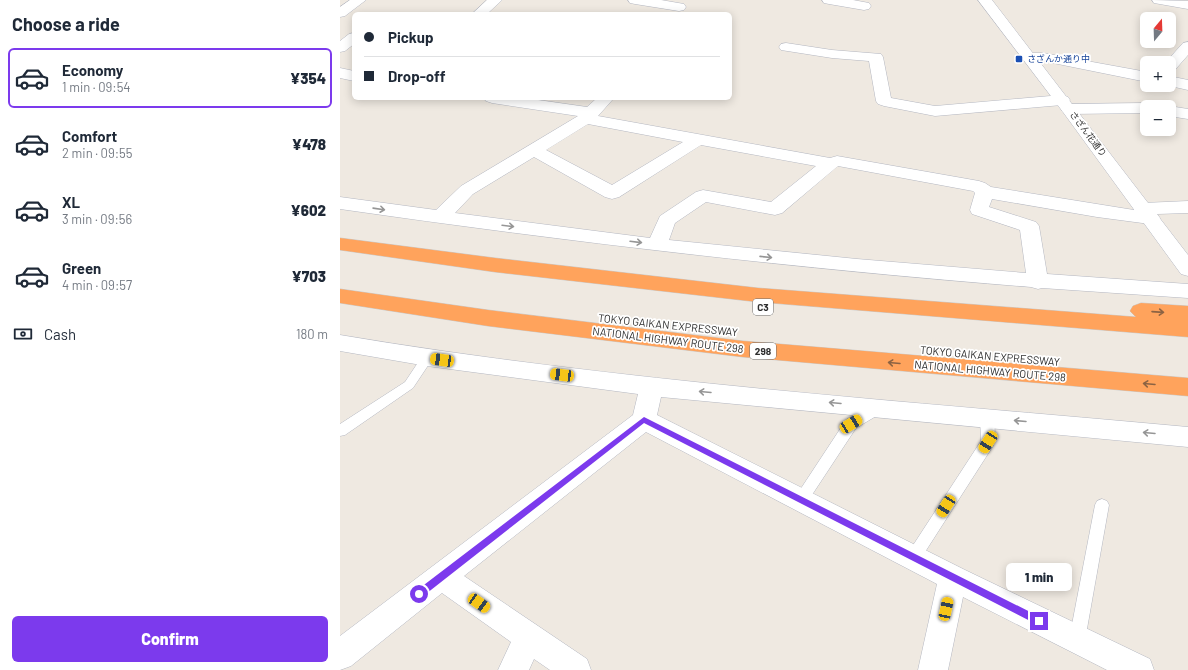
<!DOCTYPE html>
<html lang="en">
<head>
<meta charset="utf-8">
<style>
  :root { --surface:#fff; --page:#f2f2f3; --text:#1f2937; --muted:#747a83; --line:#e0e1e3; --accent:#7c3aed }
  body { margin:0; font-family:Barlow,"Noto Sans JP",sans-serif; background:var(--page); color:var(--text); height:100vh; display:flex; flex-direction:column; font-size:15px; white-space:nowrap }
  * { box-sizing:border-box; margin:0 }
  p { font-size:13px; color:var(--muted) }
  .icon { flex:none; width:22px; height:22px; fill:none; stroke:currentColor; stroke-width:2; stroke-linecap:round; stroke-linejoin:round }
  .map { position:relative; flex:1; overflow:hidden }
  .side { display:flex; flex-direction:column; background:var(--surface); width:340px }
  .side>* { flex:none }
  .banner { position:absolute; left:12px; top:12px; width:380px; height:88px; border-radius:6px; box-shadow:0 2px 10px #0003; display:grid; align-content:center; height:88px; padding:0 12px; background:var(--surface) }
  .needle { width:26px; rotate:19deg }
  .fabs { position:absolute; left:800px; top:12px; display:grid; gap:8px }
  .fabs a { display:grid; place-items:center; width:36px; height:36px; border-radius:6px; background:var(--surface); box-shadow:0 2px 10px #0003; font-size:20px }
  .end { position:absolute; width:18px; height:18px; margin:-9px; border:5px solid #7c3aed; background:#fff; box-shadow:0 0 0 2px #fff }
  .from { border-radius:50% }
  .bubble { position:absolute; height:28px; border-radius:6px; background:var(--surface); box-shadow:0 2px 10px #0003; font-size:13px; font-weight:800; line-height:28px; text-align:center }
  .car { position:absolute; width:12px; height:24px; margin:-12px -6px; border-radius:5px; box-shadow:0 0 3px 1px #0007; background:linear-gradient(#f5c518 24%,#345 0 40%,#f5c518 0 76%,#345 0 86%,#f5c518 0) }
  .banner b { display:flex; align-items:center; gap:14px; height:38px; font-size:15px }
  .banner b+b { border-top:1px solid var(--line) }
  .banner i { width:10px; height:10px; background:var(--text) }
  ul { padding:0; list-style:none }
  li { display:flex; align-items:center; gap:12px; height:60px; margin:0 8px 6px; padding:0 4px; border:2px solid transparent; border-radius:6px }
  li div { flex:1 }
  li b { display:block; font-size:15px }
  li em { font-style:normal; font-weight:800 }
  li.active { border-color:var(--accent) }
  li>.icon { width:36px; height:36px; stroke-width:1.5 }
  h2 { padding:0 12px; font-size:18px; line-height:48px }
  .pay { display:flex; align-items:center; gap:10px; height:44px; padding:0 12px; font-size:15px }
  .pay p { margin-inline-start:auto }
  .primary-button { display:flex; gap:8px; margin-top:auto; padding:8px 12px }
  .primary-button a { flex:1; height:46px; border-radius:6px; background:var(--accent); color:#fff; font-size:16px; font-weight:800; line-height:46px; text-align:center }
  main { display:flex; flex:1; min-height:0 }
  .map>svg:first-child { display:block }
</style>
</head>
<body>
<main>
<section class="side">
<h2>Choose a ride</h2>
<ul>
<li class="active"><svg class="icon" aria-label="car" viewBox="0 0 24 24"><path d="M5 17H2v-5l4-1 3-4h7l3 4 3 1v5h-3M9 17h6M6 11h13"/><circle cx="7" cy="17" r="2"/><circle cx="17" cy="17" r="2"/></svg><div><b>Economy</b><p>1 min · 09:54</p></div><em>¥354</em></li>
<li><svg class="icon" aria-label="car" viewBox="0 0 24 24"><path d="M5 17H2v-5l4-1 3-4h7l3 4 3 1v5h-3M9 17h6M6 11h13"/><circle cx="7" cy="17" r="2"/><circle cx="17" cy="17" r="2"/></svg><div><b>Comfort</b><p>2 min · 09:55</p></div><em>¥478</em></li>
<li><svg class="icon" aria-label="car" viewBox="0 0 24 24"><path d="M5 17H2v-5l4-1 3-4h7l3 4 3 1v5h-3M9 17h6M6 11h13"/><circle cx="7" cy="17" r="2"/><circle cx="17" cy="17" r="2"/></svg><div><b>XL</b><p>3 min · 09:56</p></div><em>¥602</em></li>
<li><svg class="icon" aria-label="car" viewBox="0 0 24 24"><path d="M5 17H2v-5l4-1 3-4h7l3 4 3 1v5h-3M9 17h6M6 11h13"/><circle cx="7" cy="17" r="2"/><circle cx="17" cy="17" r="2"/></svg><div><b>Green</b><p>4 min · 09:57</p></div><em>¥703</em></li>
</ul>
<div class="pay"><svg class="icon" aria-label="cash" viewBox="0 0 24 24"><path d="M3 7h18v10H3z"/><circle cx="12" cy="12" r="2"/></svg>Cash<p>180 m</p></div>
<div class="primary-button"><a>Confirm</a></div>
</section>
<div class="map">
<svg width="848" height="670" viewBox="0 0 848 670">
  <rect width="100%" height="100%" fill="#efe9e1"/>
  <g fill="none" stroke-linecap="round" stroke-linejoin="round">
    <g stroke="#b4b7c1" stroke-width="1">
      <g id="lane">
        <polygon points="87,353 91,355 93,358 73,388 5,435 0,436 0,424 65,382 83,355"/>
        <polygon points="538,403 543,404 545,408 543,412 516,428 466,504 461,506 456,504 454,500 456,496 506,420"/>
        <path d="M647 413 652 414C655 422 656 439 653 446L578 563 573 565 568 563 565 558 568 553 641 441 640 418 642 414Z"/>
        <polygon points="762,499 767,501 769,505 745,640 743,646 737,648 731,646 729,640 755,505 757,501"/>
      </g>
    </g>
    <g stroke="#b4b7c1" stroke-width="1">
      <g id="street">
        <polygon points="10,0 26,0 5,16 0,17 0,7"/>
        <polygon points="147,0 162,0 147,14 132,14"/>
        <polygon points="288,0 321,0 344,4 346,7 344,10 339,11 295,4 290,3"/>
        <polygon points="482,0 513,0 529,3 531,6 529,9 524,10 489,4 484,3"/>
        <polygon points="812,0 848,1 848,9 814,3"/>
        <polygon points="14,33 14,44 5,51 0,52 0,41 9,34"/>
        <polygon points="848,42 848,55 834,71 829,73 829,63 825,63 843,43"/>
        <polygon points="446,43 492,50 541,54 543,57 551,98 595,106 722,95 728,97 730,100 728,103 722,105 595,116 544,106 538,104 536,101 529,61 492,58 441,50 439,47 441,44"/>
        <polygon points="689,53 703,53 807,72 807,82 703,61 684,60 682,57 684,54"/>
        <polygon points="0,68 14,71 14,81 0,78"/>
        <polygon points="829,76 848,80 848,90 826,85 829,85"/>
        <path d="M144 98H184L247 107 257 98H274L258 116 490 158 497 156 639 181 645 183 651 187 794 210 796 205 803 203 848 201V213L817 214 820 218 817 222 810 224 757 217 652 199 649 207 696 222 699 226 707 274 848 284V298L702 288 698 289 691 287C460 269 230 242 0 209V197L96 210 121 186 238 116 152 103 146 101ZM248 124 343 142 272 185 206 150ZM361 145 476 166 431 202 363 190 356 192 320 216 310 238 115 213 133 194 194 157 265 197 272 199 279 197ZM498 166 633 191 635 193 630 210 632 214 680 230 686 273 517 259 329 240 335 223 366 202 435 215 442 213Z"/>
        <polygon points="807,103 813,105 814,107 807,107 807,113 729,114 723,112 721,109 723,106 729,104"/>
        <polygon points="829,106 848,109 848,119 829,116 829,107 825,107"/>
        <path d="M0 335C280 382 565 401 848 427V447L321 397 317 415 623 569 810 659 814 670H767L623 597 608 670H578L597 584 306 432 124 576 247 659 251 670H210L194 659 189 670H158L171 642 102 593 11 666 0 670V636L293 415 298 394 87 366 0 351Z"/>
      </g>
    </g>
    <g stroke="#b4b7c1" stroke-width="1">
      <polygon id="secondary" points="638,0 652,0 848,255 848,276 841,274 723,112"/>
    </g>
    <g stroke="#c9c9c9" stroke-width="1">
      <g id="highway">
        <polygon points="0,238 155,258 418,288 796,317 790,311 793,306 801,303 848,306 848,337 418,302 155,272 0,250"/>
        <polygon points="0,289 148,310 403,341 848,378 848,396 403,357 148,326 0,303"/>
      </g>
    </g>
    <use href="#lane" fill="#fff" fill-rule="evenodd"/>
    <use href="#street" fill="#fff" fill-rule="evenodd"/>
    <use href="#secondary" fill="#fff" fill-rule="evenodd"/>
    <use href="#highway" fill="#ffa35c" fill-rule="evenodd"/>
  </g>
  <defs><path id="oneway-shaft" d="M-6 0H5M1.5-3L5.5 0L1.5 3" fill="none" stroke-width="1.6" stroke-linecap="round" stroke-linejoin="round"/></defs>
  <g stroke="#969696">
    <use href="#oneway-shaft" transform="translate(39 209) rotate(8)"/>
    <use href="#oneway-shaft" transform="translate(168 226) rotate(7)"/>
    <use href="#oneway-shaft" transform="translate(296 242) rotate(7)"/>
    <use href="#oneway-shaft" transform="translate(426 257) rotate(6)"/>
    <use href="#oneway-shaft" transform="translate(365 392) rotate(-175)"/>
    <use href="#oneway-shaft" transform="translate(495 403) rotate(-175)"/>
    <use href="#oneway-shaft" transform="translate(680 421) rotate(-175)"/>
    <use href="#oneway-shaft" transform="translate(809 433) rotate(-175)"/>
  </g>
  <g stroke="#8c6343">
    <use href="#oneway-shaft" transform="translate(818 312) rotate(4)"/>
    <use href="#oneway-shaft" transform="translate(554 363) rotate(-175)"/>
    <use href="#oneway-shaft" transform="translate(809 384) rotate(-175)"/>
  </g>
  <polygon fill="#7c3aed" points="304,417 702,618 704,621 702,624 699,625 696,624 304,423 82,597 76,597 75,594 76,591"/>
  <rect fill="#1a4fb4" stroke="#fff" stroke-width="1.5" x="675" y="55" width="8" height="8" rx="2"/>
  <g text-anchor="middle" stroke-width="3.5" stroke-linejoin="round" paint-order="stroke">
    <g font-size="9" fill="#164399" stroke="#fff" text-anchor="start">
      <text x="687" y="62">さざんか通り中</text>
    </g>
    <g font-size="9" fill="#2e2e2e" stroke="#fff">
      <text transform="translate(748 134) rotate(53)" y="3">さざん花通り</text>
    </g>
    <g fill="#fff" stroke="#6d6d6d" stroke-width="1">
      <rect x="413" y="299" width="20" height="16" rx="3"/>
      <rect x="410" y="343" width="26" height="16" rx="3"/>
    </g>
    <g font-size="10" font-weight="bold" fill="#2e2e2e">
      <text x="423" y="311">C3</text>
      <text x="423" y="355">298</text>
    </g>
    <g font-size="11" fill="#2e2e2e" stroke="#fff">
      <text transform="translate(328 325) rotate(6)" y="4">TOKYO GAIKAN EXPRESSWAY</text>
      <text transform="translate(328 340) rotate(7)" y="4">NATIONAL HIGHWAY ROUTE 298</text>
      <text transform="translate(650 356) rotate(5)" y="4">TOKYO GAIKAN EXPRESSWAY</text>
      <text transform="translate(650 371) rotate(5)" y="4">NATIONAL HIGHWAY ROUTE 298</text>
    </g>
  </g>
</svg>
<div class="fabs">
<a><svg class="needle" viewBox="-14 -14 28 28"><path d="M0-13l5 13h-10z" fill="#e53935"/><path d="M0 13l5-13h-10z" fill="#747a83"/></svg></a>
<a>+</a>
<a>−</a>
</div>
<i class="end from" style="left:79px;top:594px"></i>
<i class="end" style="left:699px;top:621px"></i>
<div class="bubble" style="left:666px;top:563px;width:66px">1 min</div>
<i class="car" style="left:102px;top:360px;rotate:278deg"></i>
<i class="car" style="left:222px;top:375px;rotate:277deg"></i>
<i class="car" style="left:511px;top:424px;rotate:58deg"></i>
<i class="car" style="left:648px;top:442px;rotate:213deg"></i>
<i class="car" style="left:606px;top:506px;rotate:213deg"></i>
<i class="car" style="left:139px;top:603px;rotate:125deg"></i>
<i class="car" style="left:606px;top:609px;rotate:12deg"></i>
<div class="banner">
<b><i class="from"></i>Pickup</b>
<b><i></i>Drop-off</b>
</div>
</div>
</main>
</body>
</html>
